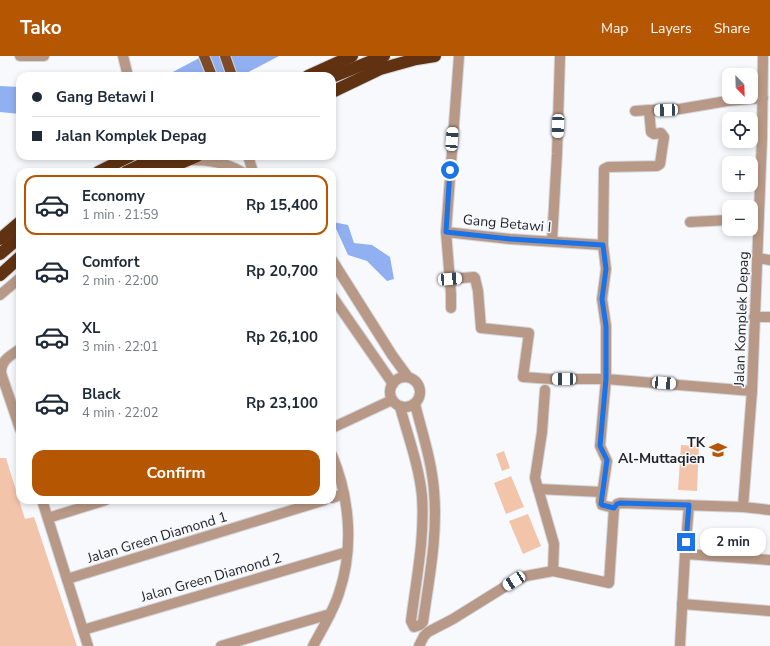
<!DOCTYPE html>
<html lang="en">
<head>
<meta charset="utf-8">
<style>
  :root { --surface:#fff; --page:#f6f6f7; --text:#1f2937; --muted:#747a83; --line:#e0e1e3; --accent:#b45602 }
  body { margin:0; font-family:"Nunito Sans",sans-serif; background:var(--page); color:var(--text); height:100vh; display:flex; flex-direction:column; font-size:15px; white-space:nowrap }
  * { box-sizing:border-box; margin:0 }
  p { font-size:13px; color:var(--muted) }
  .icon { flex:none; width:22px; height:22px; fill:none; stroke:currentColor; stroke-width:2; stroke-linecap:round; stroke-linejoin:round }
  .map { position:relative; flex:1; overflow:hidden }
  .side { position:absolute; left:16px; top:112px; width:320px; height:336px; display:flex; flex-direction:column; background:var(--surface); border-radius:12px; box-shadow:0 2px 6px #0003 }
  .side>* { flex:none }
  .guide { position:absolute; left:16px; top:16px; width:320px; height:88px; border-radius:12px; box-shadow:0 2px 6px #0003; display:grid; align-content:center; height:88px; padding:0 16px; background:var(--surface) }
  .needle { width:26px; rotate:157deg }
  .fabs { position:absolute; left:722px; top:12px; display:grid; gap:8px }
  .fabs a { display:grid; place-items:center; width:36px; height:36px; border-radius:8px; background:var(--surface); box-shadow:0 2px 6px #0003; font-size:20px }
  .end { position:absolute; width:18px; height:18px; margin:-9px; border:5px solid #1a73e8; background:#fff; box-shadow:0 0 0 2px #fff }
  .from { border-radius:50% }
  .bubble { position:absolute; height:28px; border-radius:12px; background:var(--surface); box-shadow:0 2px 6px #0003; font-size:13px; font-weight:700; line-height:28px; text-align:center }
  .car { position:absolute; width:12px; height:24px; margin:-12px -6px; border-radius:5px; box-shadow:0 0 3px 1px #0007; background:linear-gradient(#fff 24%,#345 0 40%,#fff 0 76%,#345 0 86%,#fff 0) }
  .guide b { display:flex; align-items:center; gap:14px; height:38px; font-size:15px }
  .guide b+b { border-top:1px solid var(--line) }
  .guide i { width:10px; height:10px; background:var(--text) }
  ul { padding:7px 0 0; list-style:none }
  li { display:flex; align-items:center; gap:12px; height:60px; margin:0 8px 6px; padding:0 8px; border:2px solid transparent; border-radius:12px }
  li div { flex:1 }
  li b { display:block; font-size:15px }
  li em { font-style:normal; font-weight:700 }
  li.current { border-color:var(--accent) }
  li>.icon { width:36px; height:36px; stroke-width:1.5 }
  .cta { display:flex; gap:8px; margin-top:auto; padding:8px 16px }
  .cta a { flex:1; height:46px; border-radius:12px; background:var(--accent); color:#fff; font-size:16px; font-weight:700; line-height:46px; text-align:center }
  header { display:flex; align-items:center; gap:24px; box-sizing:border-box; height:56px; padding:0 20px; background:var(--accent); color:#fff }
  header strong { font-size:19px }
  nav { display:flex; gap:22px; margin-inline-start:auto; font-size:14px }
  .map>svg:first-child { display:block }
</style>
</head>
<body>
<header>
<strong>Tako</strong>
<nav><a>Map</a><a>Layers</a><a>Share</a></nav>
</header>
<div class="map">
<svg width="770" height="590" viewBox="0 0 770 590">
  <rect width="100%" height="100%" fill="#f7f9fd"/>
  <g fill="#f2c5ab">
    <polygon points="681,389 699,390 697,435 678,434"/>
    <polygon points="504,395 510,412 502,415 496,398"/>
    <polygon points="0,402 6,402 25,463 34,461 77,590 0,590"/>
    <polygon points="511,420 524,451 506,458 494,427"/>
    <polygon points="528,458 541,490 523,498 509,465"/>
  </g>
  <g fill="#91b0f1">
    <polygon points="203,0 279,0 241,20 160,20 169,18"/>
    <polygon points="0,30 20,31 20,58 0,56"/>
    <polygon points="333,166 348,169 354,187 372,189 390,201 394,223 387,225 367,205 348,199"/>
  </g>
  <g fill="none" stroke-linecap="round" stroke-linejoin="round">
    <g stroke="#d4d6db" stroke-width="12">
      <g id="street">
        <polyline points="20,0 44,0"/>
        <polyline points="123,0 128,20"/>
        <polyline points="763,0 762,82 752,335 743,451 770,454"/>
        <polyline points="635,55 649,54"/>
        <polyline points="248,100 253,116"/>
        <path d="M189 104C209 104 224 106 242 116"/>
        <polyline points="690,166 729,164"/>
        <polyline points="446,176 510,183 603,189 604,113 608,111 657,110 660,108 664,81 661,77 654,78 651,76 649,54 680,53 727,45 763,42"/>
        <polyline points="552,185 557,98 560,0"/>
        <polyline points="603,189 606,213 602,243 606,270 606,323 600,390 607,405 601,445 602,449 614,452"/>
        <polyline points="757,202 770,204"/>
        <polyline points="332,204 392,299 408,321"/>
        <polyline points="450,223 474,221 475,222 478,235 481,272 529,277 523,321 551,323 606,323 752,335"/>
        <polyline points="0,239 20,222"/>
        <polyline points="332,240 393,328"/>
        <polyline points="451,252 451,238 446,176 459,0"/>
        <polyline points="754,261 770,261"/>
        <path d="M20 293C10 300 1 304 1 317L20 373"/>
        <circle cx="405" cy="336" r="15"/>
        <polyline points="545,334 542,376 535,422 554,488 553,515"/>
        <path d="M400 351C408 380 419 410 422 440 425 482 416 524 411 565L414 571 420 569 423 566C429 523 438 479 434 435 432 406 422 376 415 348"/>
        <polyline points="332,372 392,344"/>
        <polyline points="538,433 602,436"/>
        <polyline points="332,442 344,438"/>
        <polyline points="42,444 88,590"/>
        <polyline points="614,452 617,448 620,447 743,451"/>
        <polyline points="48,462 106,444"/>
        <polyline points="685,498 689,449"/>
        <polyline points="67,523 325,444"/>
        <polyline points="682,548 770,555"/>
        <polyline points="83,574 347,496"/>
        <polyline points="221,590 330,558"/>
        <path d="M313 590C322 573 333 556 339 537 354 493 350 442 332 399"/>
        <polyline points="419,590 424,580 428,576 453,563 514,525 526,520 553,515 609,527 614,452"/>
        <polyline points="680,590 685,498 770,504"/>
      </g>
    </g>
    <g stroke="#d4d6db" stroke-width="12">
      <g id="primary">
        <polyline points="204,0 212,20"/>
        <polyline points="225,0 232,20"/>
      </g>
    </g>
    <g stroke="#d4d6db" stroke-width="14">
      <g id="highway">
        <polyline points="308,20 352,0"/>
        <polyline points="332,21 384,0"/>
        <polyline points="332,36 380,13 416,3 435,0"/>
        <polyline points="98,116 130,100"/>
        <polyline points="126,116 145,107"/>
        <polyline points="138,116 173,100"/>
        <polyline points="160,116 197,100"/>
        <polyline points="0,183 20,166"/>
        <polyline points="0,198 20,181"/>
        <polyline points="0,219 20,201"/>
      </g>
    </g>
    <use href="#street" stroke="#b89987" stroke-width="10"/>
    <use href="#primary" stroke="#7e4a28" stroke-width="10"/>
    <use href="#highway" stroke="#603212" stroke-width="12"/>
  </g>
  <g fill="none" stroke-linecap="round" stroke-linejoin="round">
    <polyline stroke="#1a73e8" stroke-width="5" points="450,114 446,176 510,183 603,189 606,213 602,243 606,270 606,323 600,390 607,404 601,448 602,449 614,452 617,448 620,447 689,449 686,486"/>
  </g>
  <defs>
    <g id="school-bare" transform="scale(1.38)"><path d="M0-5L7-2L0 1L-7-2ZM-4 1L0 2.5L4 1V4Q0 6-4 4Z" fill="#b45602" stroke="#f7f9fd" stroke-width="2.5" paint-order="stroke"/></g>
  </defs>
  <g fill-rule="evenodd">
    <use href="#school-bare" x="718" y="394"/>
  </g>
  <g text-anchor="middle" stroke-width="3" stroke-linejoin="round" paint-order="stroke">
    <g font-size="14" fill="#1e2128" stroke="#f7f9fd">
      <text transform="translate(507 167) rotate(5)" y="5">Gang Betawi I</text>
      <text transform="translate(741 263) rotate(-88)" y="5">Jalan Komplek Depag</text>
      <text transform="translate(157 481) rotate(-17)" y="5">Jalan Green Diamond 1</text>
      <text transform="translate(211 521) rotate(-16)" y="5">Jalan Green Diamond 2</text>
    </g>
    <g font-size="14" font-weight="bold" fill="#1e2128" stroke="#f7f9fd" text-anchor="end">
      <text x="705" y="391">TK<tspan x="705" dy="16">Al-Muttaqien</tspan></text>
    </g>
  </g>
</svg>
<div class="fabs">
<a><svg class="needle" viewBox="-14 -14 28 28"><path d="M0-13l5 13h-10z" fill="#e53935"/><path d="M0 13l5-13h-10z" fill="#747a83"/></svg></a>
<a><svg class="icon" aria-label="locate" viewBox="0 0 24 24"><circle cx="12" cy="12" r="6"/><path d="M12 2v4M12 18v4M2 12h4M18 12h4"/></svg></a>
<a>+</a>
<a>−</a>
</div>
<i class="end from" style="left:450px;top:114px"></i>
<i class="end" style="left:686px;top:486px"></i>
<div class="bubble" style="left:700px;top:472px;width:66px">2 min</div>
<i class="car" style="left:666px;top:54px;rotate:268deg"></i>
<i class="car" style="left:558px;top:70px;rotate:182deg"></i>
<i class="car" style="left:452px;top:83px;rotate:4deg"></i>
<i class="car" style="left:450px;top:223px;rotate:86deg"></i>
<i class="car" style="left:564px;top:323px;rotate:270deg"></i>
<i class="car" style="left:664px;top:327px;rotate:94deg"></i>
<i class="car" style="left:514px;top:525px;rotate:237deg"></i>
<div class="guide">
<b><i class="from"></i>Gang Betawi I</b>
<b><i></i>Jalan Komplek Depag</b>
</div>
<section class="side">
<ul>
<li class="current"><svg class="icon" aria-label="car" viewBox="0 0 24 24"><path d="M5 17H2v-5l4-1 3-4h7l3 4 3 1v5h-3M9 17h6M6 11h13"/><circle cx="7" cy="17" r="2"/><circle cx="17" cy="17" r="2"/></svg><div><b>Economy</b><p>1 min · 21:59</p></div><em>Rp 15,400</em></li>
<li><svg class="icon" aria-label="car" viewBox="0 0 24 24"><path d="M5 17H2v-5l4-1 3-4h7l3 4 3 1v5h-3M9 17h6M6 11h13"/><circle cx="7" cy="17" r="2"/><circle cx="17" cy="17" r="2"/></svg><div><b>Comfort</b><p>2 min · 22:00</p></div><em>Rp 20,700</em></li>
<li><svg class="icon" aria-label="car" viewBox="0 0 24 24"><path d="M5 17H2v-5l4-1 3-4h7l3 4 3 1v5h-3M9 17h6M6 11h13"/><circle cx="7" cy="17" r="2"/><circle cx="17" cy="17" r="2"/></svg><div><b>XL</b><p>3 min · 22:01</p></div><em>Rp 26,100</em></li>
<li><svg class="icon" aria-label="car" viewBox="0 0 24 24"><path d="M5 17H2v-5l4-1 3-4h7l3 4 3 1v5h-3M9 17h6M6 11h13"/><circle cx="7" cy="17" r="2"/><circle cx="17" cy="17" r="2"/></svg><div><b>Black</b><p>4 min · 22:02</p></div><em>Rp 23,100</em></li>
</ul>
<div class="cta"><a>Confirm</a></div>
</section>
</div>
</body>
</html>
